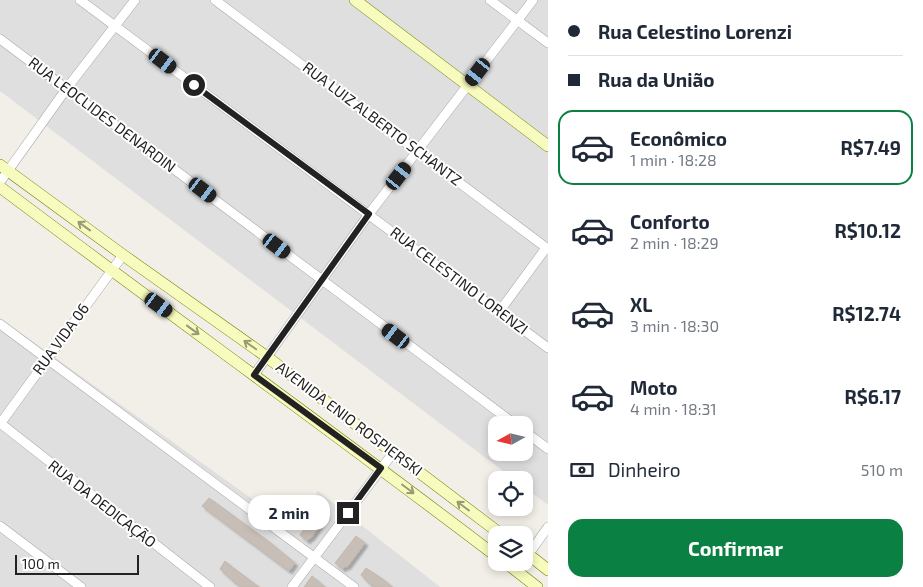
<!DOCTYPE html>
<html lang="pt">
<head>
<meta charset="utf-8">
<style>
  :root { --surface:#fff; --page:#f2f2f3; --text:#1f2937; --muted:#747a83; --line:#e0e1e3; --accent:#0b8043 }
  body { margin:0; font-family:"Exo 2",sans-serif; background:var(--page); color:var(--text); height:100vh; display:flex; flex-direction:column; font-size:19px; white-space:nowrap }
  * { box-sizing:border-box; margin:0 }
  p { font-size:16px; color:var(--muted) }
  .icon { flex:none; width:28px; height:28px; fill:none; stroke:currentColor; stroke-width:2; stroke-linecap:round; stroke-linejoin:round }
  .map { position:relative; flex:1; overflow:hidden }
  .sheet { display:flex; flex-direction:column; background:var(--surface); width:375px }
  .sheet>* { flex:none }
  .banner { display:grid; align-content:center; height:110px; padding:0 20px; background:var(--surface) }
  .needle { width:32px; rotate:262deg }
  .controls { position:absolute; left:488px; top:416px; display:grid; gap:10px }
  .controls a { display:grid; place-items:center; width:45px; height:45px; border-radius:10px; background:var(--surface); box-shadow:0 2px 8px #0003; font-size:25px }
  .scale { position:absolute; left:15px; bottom:12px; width:124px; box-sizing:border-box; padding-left:5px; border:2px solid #222; border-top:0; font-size:14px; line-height:18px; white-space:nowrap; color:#222; -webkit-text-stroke:4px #fff; paint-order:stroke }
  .end { position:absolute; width:22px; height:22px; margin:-11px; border:6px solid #222; background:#fff; box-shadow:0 0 0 2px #fff }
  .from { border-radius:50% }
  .bubble { position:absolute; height:35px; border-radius:15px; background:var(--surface); box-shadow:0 2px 8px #0003; font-size:16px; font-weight:700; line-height:35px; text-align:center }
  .car { position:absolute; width:15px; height:30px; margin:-15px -8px; border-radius:6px; box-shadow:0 0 4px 1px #0007; background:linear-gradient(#222 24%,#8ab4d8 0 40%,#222 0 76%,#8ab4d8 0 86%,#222 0) }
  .banner b { display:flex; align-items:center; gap:18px; height:48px; font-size:19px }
  .banner b+b { border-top:1px solid var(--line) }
  .banner i { width:12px; height:12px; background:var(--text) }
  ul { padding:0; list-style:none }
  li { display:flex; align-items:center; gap:15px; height:75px; margin:0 10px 8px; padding:0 10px; border:2px solid transparent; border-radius:15px }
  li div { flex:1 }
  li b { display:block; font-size:19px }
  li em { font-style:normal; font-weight:700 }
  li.current { border-color:var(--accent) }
  li>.icon { width:45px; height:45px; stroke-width:1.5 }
  .pay { display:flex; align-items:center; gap:12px; height:55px; padding:0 20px; font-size:19px }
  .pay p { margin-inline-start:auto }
  .button { display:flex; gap:10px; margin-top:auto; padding:10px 20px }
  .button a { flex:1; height:58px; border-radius:15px; background:var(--accent); color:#fff; font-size:20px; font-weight:700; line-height:58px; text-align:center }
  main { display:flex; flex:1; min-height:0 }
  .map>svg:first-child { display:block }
</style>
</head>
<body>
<main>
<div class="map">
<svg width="548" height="587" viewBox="0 0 548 587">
  <defs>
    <filter id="shadow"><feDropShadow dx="3" dy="3" stdDeviation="1" flood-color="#0004"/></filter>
  </defs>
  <rect width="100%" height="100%" fill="#f2efe8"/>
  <g fill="#e0dfdf" fill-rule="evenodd">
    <path d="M0 0H548V505L524 487V480H515L0 91ZM496 425H524V452H496Z"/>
    <polygon points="0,318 291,527 318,491 440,587 0,587"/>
  </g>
  <g fill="#c7bfb7" stroke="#c4b6aa" filter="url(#shadow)">
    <polygon points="209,498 268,541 295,563 289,571 202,506"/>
    <polygon points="319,508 327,515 311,538 310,538 307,541 300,535"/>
    <polygon points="356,536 365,543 347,567 345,566 343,569 335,563"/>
    <polygon points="225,561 232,567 259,587 242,587 232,580 220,569"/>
    <polygon points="366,568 384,580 392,587 375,587 368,582 361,575"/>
    <polygon points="312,576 325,587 304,587"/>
  </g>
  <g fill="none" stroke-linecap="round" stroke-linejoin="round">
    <g stroke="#a9a9a9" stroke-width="10">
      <g id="street">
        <polyline points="80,0 548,348"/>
        <polyline points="215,0 548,249"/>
        <polyline points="490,0 548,43"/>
        <polyline points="0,39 516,425"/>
        <polyline points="0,182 67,88 135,0"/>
        <polyline points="499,312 546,248"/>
        <polyline points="0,324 354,587"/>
        <polyline points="254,375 369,214 533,0"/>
        <polyline points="0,423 210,587"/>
        <polyline points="0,424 123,255"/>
        <polyline points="524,431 548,449"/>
        <polyline points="0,526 81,587"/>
        <polyline points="528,555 548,527"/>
        <polyline points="292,587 393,453"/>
      </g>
    </g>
    <g stroke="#707e03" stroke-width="12">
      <g id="secondary">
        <polyline points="355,0 548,146"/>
        <polyline points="0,165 123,255 267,357 502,535"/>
        <path d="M0 187C165 311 332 431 496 556"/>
        <polyline points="524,551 548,570"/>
        <polyline points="505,562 537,587"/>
      </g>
    </g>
    <use href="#street" stroke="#fff" stroke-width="9"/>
    <use href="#secondary" stroke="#f7fbbd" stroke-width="11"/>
  </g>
  <defs><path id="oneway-shaft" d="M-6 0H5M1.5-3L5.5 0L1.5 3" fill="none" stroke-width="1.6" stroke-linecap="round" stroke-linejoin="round" transform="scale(1.25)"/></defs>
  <g stroke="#979977">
    <use href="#oneway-shaft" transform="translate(84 226) rotate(-144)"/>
    <use href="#oneway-shaft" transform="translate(193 330) rotate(36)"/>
    <use href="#oneway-shaft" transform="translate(250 345) rotate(-145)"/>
    <use href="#oneway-shaft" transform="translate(408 489) rotate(37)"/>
    <use href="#oneway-shaft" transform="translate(463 506) rotate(-143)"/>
  </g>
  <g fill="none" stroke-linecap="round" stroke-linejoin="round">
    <polyline stroke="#222" stroke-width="6" points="194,85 369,214 254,375 381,468 348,513"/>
  </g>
  <g text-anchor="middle" stroke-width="4" stroke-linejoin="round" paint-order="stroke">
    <g font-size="15" fill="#222" stroke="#fff">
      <text transform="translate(102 115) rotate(37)" y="5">RUA LEOCLIDES DENARDIN</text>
      <text transform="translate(382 124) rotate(37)" y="5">RUA LUIZ ALBERTO SCHANTZ</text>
      <text transform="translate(459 281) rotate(37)" y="5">RUA CELESTINO LORENZI</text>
      <text transform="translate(61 339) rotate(-54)" y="5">RUA VIDA 06</text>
      <text transform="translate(349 419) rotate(37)" y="5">AVENIDA ENIO ROSPIERSKI</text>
      <text transform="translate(102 504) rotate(38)" y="5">RUA DA DEDICAÇÃO</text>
    </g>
  </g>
</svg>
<div class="controls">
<a><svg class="needle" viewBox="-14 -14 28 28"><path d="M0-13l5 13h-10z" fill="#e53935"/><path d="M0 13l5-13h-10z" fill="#747a83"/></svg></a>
<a><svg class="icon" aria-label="locate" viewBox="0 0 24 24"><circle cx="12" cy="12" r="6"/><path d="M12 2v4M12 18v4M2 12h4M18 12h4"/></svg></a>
<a><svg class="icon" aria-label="layers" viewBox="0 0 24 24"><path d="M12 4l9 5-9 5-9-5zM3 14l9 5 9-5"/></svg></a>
</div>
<div class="scale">100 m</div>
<i class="end from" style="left:194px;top:85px"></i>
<i class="end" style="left:348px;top:513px"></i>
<div class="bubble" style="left:248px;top:495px;width:82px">2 min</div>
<i class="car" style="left:163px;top:61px;rotate:127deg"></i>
<i class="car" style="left:478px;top:72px;rotate:217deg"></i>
<i class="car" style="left:399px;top:176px;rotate:38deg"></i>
<i class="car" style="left:203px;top:190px;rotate:127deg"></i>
<i class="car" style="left:277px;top:246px;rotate:127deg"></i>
<i class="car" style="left:159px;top:305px;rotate:126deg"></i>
<i class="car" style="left:396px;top:336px;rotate:307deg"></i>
</div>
<section class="sheet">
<div class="banner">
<b><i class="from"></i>Rua Celestino Lorenzi</b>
<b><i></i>Rua da União</b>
</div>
<ul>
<li class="current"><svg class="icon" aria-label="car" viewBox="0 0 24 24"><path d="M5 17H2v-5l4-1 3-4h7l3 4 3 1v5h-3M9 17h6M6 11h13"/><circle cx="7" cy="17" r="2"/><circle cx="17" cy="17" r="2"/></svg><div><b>Econômico</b><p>1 min · 18:28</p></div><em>R$7.49</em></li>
<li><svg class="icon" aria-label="car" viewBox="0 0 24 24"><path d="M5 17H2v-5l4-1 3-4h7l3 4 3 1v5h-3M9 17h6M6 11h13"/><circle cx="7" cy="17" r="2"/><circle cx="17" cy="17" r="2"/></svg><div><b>Conforto</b><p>2 min · 18:29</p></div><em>R$10.12</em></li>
<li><svg class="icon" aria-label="car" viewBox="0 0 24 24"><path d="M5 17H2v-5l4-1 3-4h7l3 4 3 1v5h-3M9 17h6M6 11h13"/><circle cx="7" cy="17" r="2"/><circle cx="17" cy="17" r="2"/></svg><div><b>XL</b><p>3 min · 18:30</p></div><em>R$12.74</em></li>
<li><svg class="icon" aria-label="car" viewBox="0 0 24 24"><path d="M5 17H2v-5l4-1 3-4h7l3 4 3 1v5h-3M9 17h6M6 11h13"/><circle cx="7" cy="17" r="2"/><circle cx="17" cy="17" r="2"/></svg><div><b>Moto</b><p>4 min · 18:31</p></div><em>R$6.17</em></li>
</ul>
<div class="pay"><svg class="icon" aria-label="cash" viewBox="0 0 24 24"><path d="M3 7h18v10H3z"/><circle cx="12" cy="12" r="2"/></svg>Dinheiro<p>510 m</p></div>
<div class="button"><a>Confirmar</a></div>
</section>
</main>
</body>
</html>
